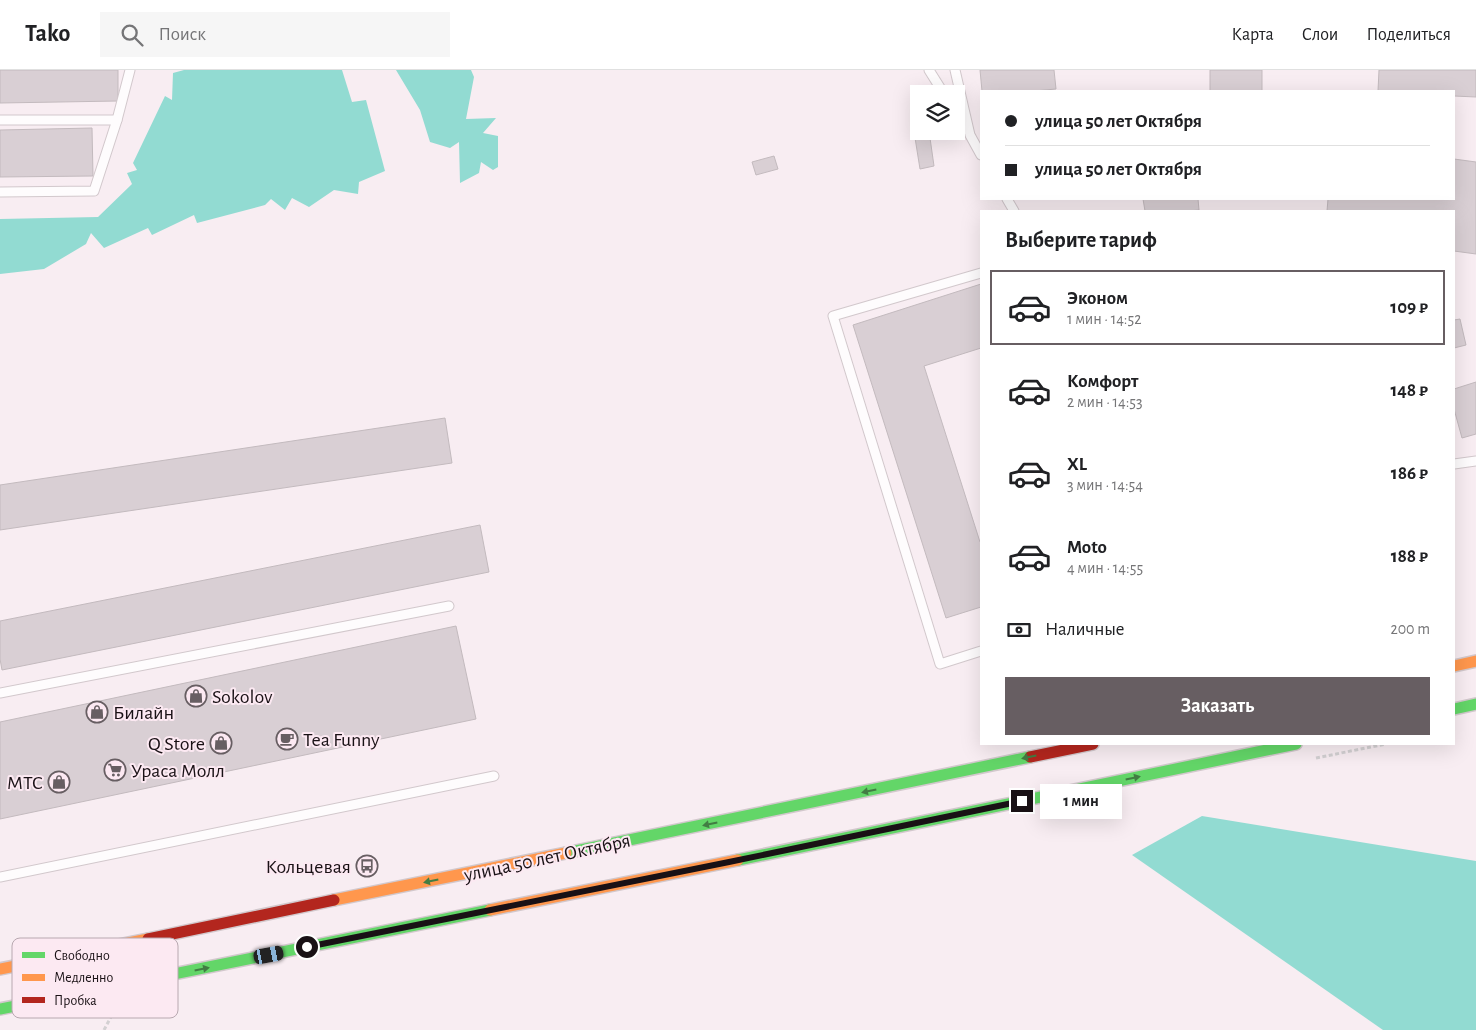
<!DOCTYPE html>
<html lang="ru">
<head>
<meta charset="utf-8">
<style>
  :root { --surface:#fff; --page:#f6f6f6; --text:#202124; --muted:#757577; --line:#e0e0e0; --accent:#675e62 }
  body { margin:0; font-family:"Alegreya Sans",sans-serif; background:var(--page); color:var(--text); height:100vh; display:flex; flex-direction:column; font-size:19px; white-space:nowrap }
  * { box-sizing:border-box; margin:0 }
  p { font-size:16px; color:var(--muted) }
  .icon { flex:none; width:28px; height:28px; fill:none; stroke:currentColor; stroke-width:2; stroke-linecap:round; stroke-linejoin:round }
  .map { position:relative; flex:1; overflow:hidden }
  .sheet { position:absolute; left:980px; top:140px; width:475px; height:535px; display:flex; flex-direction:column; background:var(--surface); border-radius:0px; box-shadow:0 5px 20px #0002 }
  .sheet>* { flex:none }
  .guide { position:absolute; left:980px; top:20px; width:475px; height:110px; border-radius:0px; box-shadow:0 5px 20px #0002; display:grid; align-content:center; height:110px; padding:0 25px; background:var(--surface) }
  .buttons { position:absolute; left:910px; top:15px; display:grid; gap:10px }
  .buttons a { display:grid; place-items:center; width:55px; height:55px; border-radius:0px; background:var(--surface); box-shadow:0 5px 20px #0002; font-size:25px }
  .end { position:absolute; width:22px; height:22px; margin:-11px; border:6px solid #191115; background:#fff; box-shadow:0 0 0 2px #fff }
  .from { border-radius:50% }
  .bubble { position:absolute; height:35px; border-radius:0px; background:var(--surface); box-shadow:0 5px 20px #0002; font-size:16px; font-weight:600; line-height:35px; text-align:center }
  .car { position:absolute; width:15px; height:30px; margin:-15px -8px; border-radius:6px; box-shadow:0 0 4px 1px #0007; background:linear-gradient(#222 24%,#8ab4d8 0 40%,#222 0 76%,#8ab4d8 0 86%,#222 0) }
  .guide b { display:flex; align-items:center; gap:18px; height:48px; font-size:19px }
  .guide b+b { border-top:1px solid var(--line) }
  .guide i { width:12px; height:12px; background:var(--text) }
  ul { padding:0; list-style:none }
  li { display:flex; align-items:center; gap:15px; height:75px; margin:0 10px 8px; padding:0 15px; border:2px solid transparent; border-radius:0px }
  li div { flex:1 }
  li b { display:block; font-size:19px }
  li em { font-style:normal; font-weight:600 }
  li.on { border-color:var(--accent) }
  li>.icon { width:45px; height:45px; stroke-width:1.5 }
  h2 { padding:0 25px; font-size:22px; line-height:60px }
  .pay { display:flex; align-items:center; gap:12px; height:55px; padding:0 25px; font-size:19px }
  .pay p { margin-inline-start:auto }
  .action { display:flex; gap:10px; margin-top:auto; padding:10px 25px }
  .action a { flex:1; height:58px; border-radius:0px; background:var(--accent); color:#fff; font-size:20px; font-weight:600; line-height:58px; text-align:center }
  header { display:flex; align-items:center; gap:30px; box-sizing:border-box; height:70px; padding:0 25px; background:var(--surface); border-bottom:1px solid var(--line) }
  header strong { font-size:24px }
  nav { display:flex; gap:28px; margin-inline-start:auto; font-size:18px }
  .search { width:350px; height:45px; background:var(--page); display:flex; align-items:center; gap:12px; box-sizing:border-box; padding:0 18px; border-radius:0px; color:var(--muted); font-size:19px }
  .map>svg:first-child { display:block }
</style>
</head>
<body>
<header>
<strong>Tako</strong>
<div class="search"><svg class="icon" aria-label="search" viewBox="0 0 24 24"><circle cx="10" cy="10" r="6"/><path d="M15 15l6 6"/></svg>Поиск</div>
<nav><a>Карта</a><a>Слои</a><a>Поделиться</a></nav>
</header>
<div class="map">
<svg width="1476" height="960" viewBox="0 0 1476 960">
  <rect width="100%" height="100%" fill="#f8edf2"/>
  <g fill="#92dbd2">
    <polygon points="184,0 342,0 352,32 366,30 385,101 359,112 358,124 334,120 309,137 292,128 285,140 271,129 265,135 197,153 194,145 152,165 148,158 104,178 91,163 86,174 44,199 0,204 0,149 98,147 132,114 127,103 137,100 133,93 165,26 172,30 173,3"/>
    <polygon points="396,0 471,0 474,7 466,49 496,48 483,63 498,66 498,97 493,100 481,92 479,103 460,113 459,72 450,78 430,72 420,40"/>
    <polygon points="1202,746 1476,791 1476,960 1383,960 1132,785"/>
  </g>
  <g fill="#d9cfd4" stroke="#c3babe">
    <polygon points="0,0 118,0 118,31 0,33"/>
    <polygon points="980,0 1054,0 1056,19 1034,21 982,21"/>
    <rect x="1210" y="0" width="52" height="21"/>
    <polygon points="1379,0 1476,0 1476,27 1454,26 1454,21 1378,21"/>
    <polygon points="919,48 919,61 929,61 934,96 920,99 912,49"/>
    <polygon points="92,58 93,106 0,107 0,60"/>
    <polygon points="774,86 778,99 756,105 752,92"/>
    <polygon points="1454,89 1476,92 1476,184 1454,181 1454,141 1327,141 1328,129 1454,129"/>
    <polygon points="1143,129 1198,129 1199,140 1189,141 1145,141"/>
    <polygon points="981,214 981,278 924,296 980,472 981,472 981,537 946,548 853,255"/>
    <polygon points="1460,249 1466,275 1454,278 1454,250"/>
    <polygon points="1476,312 1476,364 1462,368 1454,339 1454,319"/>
    <polygon points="445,348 452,393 0,460 0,415"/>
    <polygon points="480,455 489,502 2,600 0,589 0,551"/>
    <polygon points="456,556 476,649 0,749 0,652"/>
  </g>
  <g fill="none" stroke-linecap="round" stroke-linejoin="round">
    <g stroke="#d2c8cc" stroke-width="11">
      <g id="lane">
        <polyline points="929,0 944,24"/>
        <polyline points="955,0 970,65 981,85"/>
        <polyline points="956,44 966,59"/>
        <polyline points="0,50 117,50"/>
        <polyline points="0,122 94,121 117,50 130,0"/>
        <polyline points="1007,129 1014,141"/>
        <polyline points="981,203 833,246 940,594 981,581"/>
        <polyline points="1454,394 1476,391"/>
        <polyline points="0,623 449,536"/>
        <polyline points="0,807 494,706"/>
      </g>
    </g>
    <g stroke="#d2c8cc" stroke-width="14">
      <g id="fast">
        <polyline points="1454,639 1476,634"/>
        <polyline points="566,783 1030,687"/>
        <polyline points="738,790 1296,674"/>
        <polyline points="0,939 490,840"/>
      </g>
    </g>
    <g stroke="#d2c8cc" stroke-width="14">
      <g id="slow">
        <polyline points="1454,596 1476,591"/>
        <polyline points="334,830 566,783"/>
        <polyline points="490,840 738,790"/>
        <polyline points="0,899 148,869"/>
      </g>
    </g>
    <g stroke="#d2c8cc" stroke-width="14">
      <g id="jam">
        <polyline points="1030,687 1093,674"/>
        <polyline points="148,869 334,830"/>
      </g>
    </g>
    <g stroke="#d3d0d2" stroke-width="3" stroke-dasharray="4 2.5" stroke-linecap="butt">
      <polyline points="1316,688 1386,674"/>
      <polyline points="104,960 113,943"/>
    </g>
    <use href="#lane" stroke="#fefcfd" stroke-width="9"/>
    <use href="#fast" stroke="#63d668" stroke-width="11"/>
    <use href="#slow" stroke="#ff974d" stroke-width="11"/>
    <use href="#jam" stroke="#b3261e" stroke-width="11"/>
  </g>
  <defs><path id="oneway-solid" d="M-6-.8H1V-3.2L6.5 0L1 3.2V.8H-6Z" transform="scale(1.25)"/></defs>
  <g fill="#427d43">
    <use href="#oneway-solid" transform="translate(1029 687) rotate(168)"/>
    <use href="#oneway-solid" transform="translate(1133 708) rotate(-12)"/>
    <use href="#oneway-solid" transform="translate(869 721) rotate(168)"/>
    <use href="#oneway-solid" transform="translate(710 754) rotate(168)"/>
    <use href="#oneway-solid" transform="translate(431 811) rotate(168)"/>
    <use href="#oneway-solid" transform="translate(202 899) rotate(-11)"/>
  </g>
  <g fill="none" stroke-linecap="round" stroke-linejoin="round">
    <polyline stroke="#191115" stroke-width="6" points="307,877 729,792 1022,731"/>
  </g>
  <defs>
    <g id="shop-ring" transform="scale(1.125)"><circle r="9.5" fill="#fce9f2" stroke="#675e62" stroke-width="1.5"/><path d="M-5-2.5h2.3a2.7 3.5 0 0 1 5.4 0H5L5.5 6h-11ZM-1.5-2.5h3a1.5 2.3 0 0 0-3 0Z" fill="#675e62"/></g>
    <g id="cafe-ring" transform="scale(1.125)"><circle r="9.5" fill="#fce9f2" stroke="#675e62" stroke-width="1.5"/><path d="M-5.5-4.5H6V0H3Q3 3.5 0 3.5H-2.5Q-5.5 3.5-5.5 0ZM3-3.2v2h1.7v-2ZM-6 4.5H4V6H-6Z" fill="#675e62"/></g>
    <g id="supermarket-ring" transform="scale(1.125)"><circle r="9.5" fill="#fce9f2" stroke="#675e62" stroke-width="1.5"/><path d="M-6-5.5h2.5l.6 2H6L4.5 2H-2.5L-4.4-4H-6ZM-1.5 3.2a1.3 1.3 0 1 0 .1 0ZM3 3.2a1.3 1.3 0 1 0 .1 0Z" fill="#675e62"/></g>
    <g id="bus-ring" transform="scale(1.125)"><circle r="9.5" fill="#fce9f2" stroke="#675e62" stroke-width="1.5"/><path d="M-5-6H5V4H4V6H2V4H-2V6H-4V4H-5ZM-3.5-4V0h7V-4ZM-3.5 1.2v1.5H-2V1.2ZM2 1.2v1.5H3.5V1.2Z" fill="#675e62"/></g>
  </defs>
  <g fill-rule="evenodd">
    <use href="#shop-ring" x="196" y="626"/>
    <use href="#shop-ring" x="97" y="642"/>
    <use href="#cafe-ring" x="287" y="669"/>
    <use href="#shop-ring" x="221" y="673"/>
    <use href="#supermarket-ring" x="115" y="700"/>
    <use href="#shop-ring" x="59" y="712"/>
    <use href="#bus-ring" x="367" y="796"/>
  </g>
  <g text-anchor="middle" stroke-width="4" stroke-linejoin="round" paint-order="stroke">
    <g font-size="20" fill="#191115" stroke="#fce9f2" text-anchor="start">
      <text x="212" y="633">Sokolov</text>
      <text x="113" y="649">Билайн</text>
      <text x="303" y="676">Tea Funny</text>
      <text x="205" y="680" text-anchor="end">Q Store</text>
      <text x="131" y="707">Ураса Молл</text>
      <text x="43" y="719" text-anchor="end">МТС</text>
      <text x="351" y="803" text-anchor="end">Кольцевая</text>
    </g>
    <g font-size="20" fill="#191115" stroke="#fce9f2">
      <text transform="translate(547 787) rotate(-12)" y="7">улица 50 лет Октября</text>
    </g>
  </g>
  <rect x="12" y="868" width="166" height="80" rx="8" fill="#fce9f2" stroke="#b8a8b0" stroke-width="1"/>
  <rect x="22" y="882" width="23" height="6" fill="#63d668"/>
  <rect x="22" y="904" width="23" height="7" fill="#ff974d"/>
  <rect x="22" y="927" width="23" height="6" fill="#b3261e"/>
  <g font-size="14" fill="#191115">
    <text x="54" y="890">Свободно</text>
    <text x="54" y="912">Медленно</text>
    <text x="54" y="935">Пробка</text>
  </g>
</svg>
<div class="buttons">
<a><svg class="icon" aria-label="layers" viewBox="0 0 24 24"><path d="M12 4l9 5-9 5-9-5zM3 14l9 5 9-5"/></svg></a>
</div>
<i class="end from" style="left:307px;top:877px"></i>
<i class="end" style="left:1022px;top:731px"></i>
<div class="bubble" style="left:1040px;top:714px;width:82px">1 мин</div>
<i class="car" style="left:269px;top:885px;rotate:79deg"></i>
<div class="guide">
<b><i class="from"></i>улица 50 лет Октября</b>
<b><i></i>улица 50 лет Октября</b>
</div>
<section class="sheet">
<h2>Выберите тариф</h2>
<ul>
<li class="on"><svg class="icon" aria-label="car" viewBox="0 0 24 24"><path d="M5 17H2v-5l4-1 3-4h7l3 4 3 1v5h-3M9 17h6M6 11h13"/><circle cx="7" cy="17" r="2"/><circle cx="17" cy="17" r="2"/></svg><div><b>Эконом</b><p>1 мин · 14:52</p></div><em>109 ₽</em></li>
<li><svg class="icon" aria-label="car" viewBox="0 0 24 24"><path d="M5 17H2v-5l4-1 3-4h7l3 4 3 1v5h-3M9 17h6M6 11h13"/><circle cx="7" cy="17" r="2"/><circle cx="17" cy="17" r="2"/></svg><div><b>Комфорт</b><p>2 мин · 14:53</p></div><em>148 ₽</em></li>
<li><svg class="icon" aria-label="car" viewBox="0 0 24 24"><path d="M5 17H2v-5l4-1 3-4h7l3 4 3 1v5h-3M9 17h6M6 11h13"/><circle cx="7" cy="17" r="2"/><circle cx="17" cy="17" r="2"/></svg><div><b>XL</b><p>3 мин · 14:54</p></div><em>186 ₽</em></li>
<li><svg class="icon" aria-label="car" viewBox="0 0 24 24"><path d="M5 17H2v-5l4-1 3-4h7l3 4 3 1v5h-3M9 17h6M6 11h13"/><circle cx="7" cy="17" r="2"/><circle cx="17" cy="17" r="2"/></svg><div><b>Moto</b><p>4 мин · 14:55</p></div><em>188 ₽</em></li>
</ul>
<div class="pay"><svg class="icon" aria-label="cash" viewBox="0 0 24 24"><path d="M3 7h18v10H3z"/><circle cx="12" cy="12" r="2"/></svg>Наличные<p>200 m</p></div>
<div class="action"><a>Заказать</a></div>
</section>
</div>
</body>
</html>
